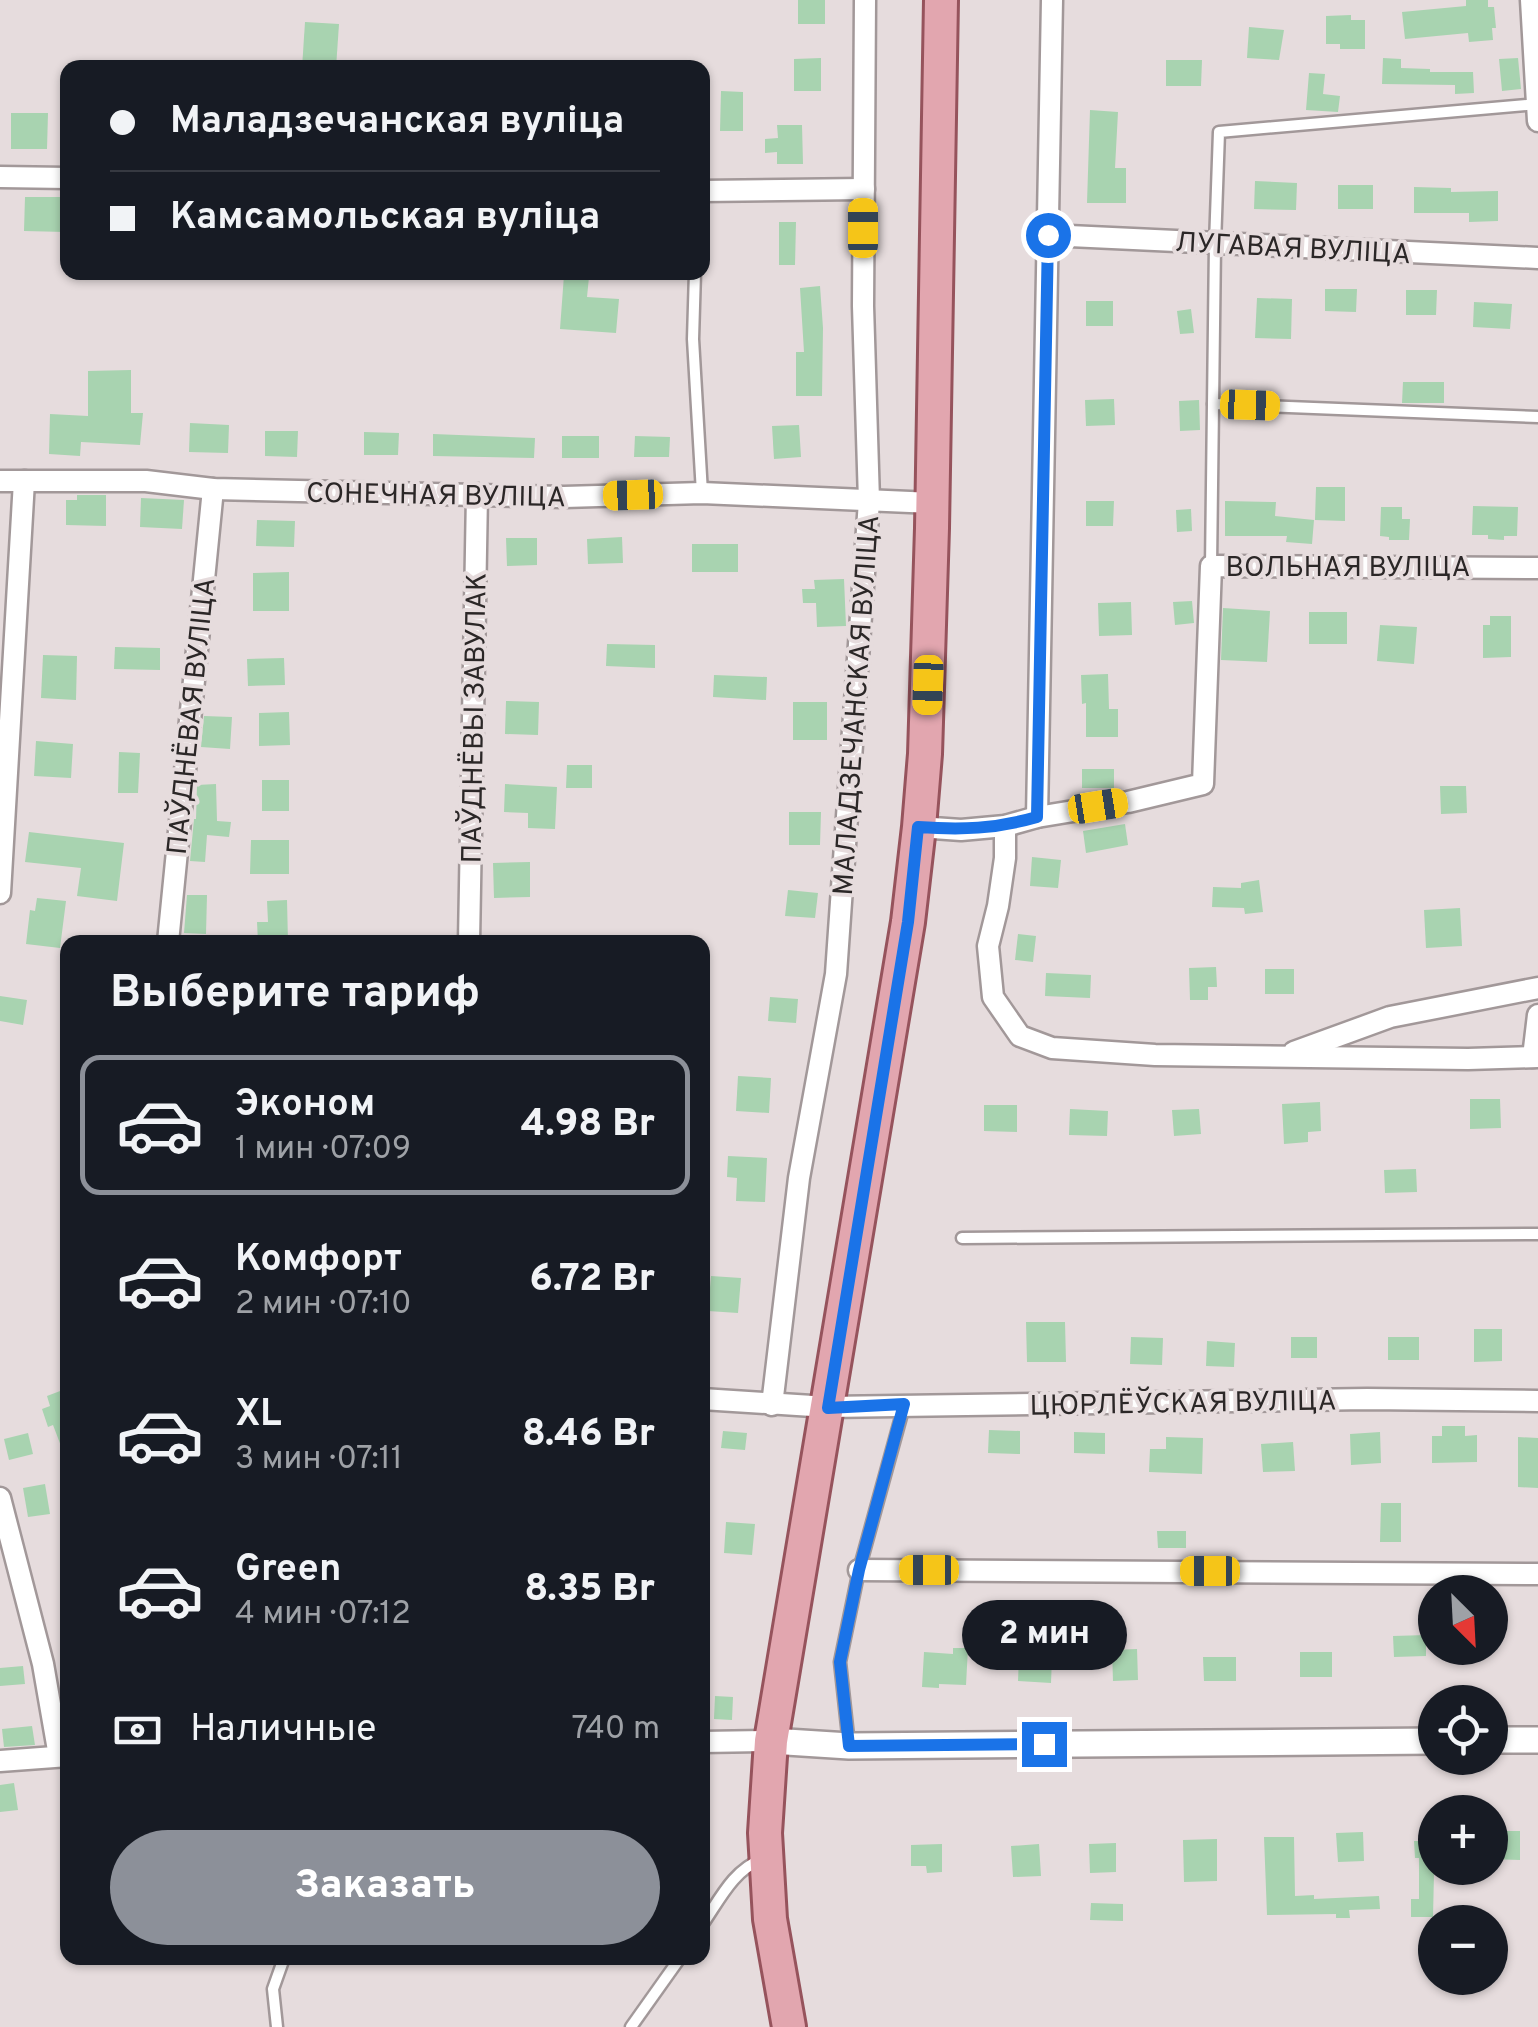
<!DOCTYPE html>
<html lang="ru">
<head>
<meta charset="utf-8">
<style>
  :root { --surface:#171b24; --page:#20242c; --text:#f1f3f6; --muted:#9ea1a6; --line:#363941; --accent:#8c9099 }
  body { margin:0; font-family:Overpass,sans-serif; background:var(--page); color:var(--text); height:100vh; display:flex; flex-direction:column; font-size:38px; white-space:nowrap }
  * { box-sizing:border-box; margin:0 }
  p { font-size:32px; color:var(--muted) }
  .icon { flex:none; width:55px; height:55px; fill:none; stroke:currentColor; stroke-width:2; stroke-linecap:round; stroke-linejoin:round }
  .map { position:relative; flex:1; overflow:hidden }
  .details { position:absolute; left:60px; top:935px; width:650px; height:1030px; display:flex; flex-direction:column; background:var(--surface); border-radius:20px; box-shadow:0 2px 8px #0004 }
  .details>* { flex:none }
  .top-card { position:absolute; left:60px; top:60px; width:650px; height:220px; border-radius:20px; box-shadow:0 2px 8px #0004; display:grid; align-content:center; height:220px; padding:0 50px; background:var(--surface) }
  .needle { width:65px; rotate:156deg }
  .tools { position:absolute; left:1418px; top:1575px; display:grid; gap:20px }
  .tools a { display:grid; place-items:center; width:90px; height:90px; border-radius:50%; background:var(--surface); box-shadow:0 2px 8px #0004; font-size:50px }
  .end { position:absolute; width:45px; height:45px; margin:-22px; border:12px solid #1a73e8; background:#fff; box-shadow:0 0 0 5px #fff }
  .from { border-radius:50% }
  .bubble { position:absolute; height:70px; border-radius:35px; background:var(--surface); box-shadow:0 2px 8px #0004; font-size:32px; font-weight:800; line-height:70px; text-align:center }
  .car { position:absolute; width:30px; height:60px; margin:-30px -15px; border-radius:12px; box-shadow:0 0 8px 2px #0007; background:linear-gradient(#f5c518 24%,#345 0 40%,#f5c518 0 76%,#345 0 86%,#f5c518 0) }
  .top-card b { display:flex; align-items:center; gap:35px; height:95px; font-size:38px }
  .top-card b+b { border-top:2px solid var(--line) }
  .top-card i { width:25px; height:25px; background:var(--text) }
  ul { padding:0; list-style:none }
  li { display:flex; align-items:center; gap:30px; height:140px; margin:0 20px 15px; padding:0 30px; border:5px solid transparent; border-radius:20px }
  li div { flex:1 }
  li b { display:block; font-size:38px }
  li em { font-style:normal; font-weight:800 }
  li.selected { border-color:var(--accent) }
  li>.icon { width:90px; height:90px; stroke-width:1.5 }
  h2 { padding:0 50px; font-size:45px; line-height:120px }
  .pay { display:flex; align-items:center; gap:25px; height:110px; padding:0 50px; font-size:38px }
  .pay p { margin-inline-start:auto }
  .primary-button { display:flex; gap:20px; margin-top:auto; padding:20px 50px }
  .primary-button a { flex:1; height:115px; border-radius:60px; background:var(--accent); color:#fff; font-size:40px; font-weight:800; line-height:115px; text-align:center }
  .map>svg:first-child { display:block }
</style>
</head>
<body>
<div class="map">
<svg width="1538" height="2027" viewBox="0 0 1538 2027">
  <rect width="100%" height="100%" fill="#e6dcdd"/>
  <g fill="#a8d3b0">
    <rect x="798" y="0" width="27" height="24"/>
    <polygon points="1466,0 1488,0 1488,7 1494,7 1496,28 1492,28 1493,40 1469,42 1468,33 1405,39 1402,12 1466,6"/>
    <polygon points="1351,15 1351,20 1365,20 1365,49 1340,49 1340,44 1326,44 1326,16"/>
    <polygon points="305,22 339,24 336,68 302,68"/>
    <polygon points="1249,27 1284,30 1279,60 1247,58"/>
    <polygon points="821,58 821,91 794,91 794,59"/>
    <polygon points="1383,58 1401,59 1401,68 1430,69 1430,72 1473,72 1474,93 1455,94 1455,85 1382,84"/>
    <polygon points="1518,58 1521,89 1502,91 1499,59"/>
    <polygon points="1166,60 1202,60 1201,86 1166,86"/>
    <polygon points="1309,73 1325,74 1323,94 1340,96 1338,112 1306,110"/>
    <polygon points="721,91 743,92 743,131 720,131"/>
    <polygon points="1090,110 1118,112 1115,168 1126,168 1126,203 1087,203"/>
    <polygon points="11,113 48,113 47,149 11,149"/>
    <polygon points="777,125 802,125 803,164 777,164 777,152 765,153 765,139 778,138"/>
    <polygon points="1255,181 1297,183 1296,210 1254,209"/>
    <rect x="1338" y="185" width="35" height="24"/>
    <polygon points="1414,187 1451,188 1451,192 1498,191 1498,221 1469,222 1469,213 1414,213"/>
    <polygon points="25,197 66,197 65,232 24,231"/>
    <polygon points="779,222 796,222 795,265 779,265"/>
    <polygon points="564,275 589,277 587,297 619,299 616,333 560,329"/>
    <polygon points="820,286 823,328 822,396 796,396 796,352 804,352 800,288"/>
    <polygon points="1325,289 1357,289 1356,312 1325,311"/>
    <polygon points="1406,290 1437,290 1436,315 1406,315"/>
    <polygon points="1257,298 1292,299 1291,339 1255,338"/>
    <rect x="1086" y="301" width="27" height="25"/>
    <polygon points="1474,302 1512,304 1510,329 1473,327"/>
    <polygon points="1191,309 1194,333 1180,334 1177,311"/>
    <polygon points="131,370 131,413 143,413 140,445 81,442 80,456 49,454 50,414 88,416 88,371"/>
    <polygon points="1403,382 1444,382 1444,403 1402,403"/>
    <polygon points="1114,399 1115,425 1086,426 1085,400"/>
    <polygon points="1199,400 1200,430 1180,431 1179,401"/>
    <polygon points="190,423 229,425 228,453 189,452"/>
    <polygon points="799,425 801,457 774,459 772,426"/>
    <polygon points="265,431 298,431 297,457 265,456"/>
    <polygon points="364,432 399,433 398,455 364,455"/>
    <polygon points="433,434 535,438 534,458 433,456"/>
    <rect x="562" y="436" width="37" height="22"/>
    <polygon points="635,436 670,437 669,457 634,457"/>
    <polygon points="1316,487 1345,487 1345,521 1315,520"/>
    <polygon points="77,495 106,495 106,526 66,525 66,500 77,500"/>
    <polygon points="141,498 184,500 182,529 140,527"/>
    <polygon points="1086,501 1114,501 1113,526 1086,526"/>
    <polygon points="1225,501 1276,502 1275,516 1314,520 1312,544 1286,542 1287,536 1225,536"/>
    <polygon points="1473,506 1518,507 1517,536 1504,536 1504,540 1488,539 1488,535 1472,535"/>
    <polygon points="1381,507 1402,507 1402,519 1410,519 1409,540 1389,540 1389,537 1380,536"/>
    <polygon points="1191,509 1192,531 1177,532 1176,510"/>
    <polygon points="257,520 295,521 294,547 256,546"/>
    <polygon points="622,537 623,563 588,564 587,539"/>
    <polygon points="506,538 537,538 537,565 507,566"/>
    <rect x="692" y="544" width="46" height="28"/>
    <polygon points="289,572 289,611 253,611 253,573"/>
    <polygon points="844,579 846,626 817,627 816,603 803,603 802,589 815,589 814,580"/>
    <polygon points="1192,601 1194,623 1175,625 1173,602"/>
    <polygon points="1131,602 1132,635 1099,636 1098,603"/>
    <polygon points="1223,608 1270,611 1267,662 1221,660"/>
    <rect x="1309" y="612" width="38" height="32"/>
    <polygon points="1490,616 1511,616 1511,657 1483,658 1483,625 1490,625"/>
    <polygon points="1380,625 1417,627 1414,664 1377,661"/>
    <polygon points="607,644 655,645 655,668 606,666"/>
    <polygon points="115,647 160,648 160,670 114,669"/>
    <polygon points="43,655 77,656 76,700 41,698"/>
    <polygon points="284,658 285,685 248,686 247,659"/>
    <polygon points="1108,674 1109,709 1118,709 1118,737 1086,737 1086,703 1082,704 1081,675"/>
    <polygon points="714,675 767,677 766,700 713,697"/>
    <polygon points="506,701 539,702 538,735 505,734"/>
    <rect x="793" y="702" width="34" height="38"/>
    <polygon points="289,712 290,745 259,746 259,713"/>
    <polygon points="204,716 232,717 230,749 201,747"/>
    <polygon points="36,741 73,744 71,778 34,776"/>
    <polygon points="119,752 140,753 138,793 118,793"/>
    <polygon points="567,765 592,765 592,788 566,788"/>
    <rect x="1082" y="769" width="32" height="19"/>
    <rect x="262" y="780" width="27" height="31"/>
    <polygon points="216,784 217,821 231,822 229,837 207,835 205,862 190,861 194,819 196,819 197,785"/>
    <polygon points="505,784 557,787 555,829 528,828 528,813 504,812"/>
    <polygon points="1440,786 1466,786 1467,813 1441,814"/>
    <polygon points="789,812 821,812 820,845 789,845"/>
    <polygon points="1125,824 1128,845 1086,853 1083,831"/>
    <polygon points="29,832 124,843 117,901 77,896 81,868 25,862"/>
    <polygon points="251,840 289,840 289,874 250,874"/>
    <polygon points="1032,857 1061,860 1058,888 1030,886"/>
    <polygon points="530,862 530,897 494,898 493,863"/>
    <polygon points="1259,880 1263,912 1245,914 1244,908 1212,907 1213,887 1241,888 1241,883"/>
    <polygon points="788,890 818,893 815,918 785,916"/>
    <polygon points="187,895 207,895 206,934 184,933"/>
    <polygon points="37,898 66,901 60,948 26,944 30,910 35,911"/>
    <polygon points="287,900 288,942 258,942 257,922 268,922 267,901"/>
    <polygon points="1460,908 1462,946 1426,948 1424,910"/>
    <polygon points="1018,934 1036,936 1033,962 1015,960"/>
    <polygon points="1216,967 1217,987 1208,987 1208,1000 1190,1000 1189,968"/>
    <rect x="1265" y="969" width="29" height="25"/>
    <polygon points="1046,973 1091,975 1090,998 1045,996"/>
    <polygon points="0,996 27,1000 23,1025 0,1021"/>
    <polygon points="770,997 798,999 796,1023 768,1021"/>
    <polygon points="738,1076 771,1078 769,1113 736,1111"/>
    <polygon points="1470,1099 1500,1099 1501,1128 1470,1129"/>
    <polygon points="1320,1102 1321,1131 1308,1132 1308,1142 1284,1144 1282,1104"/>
    <polygon points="984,1105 1017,1105 1017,1132 984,1131"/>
    <polygon points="1070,1109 1108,1111 1107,1136 1069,1135"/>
    <polygon points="1199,1109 1201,1134 1174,1136 1172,1110"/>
    <polygon points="728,1156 767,1158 765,1202 736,1201 737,1178 727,1177"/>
    <polygon points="1416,1169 1417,1192 1385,1193 1384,1170"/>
    <polygon points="711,1276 741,1278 738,1313 708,1311"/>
    <polygon points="1026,1322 1065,1322 1066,1362 1027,1362"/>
    <polygon points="1474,1329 1502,1329 1502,1361 1474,1362"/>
    <polygon points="1131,1337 1163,1338 1162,1365 1130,1364"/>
    <rect x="1291" y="1337" width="26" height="21"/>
    <rect x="1388" y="1337" width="31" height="23"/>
    <polygon points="1207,1341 1235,1343 1234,1367 1206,1366"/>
    <polygon points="68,1388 68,1458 66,1459 53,1425 48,1427 42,1409 50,1406 47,1396"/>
    <polygon points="1442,1426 1465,1426 1465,1436 1477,1435 1477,1462 1432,1463 1432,1436 1442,1436"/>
    <polygon points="989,1430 1020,1431 1020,1454 988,1453"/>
    <polygon points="723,1431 747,1433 745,1450 721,1448"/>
    <polygon points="1074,1432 1105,1433 1105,1454 1074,1453"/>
    <polygon points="1380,1432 1381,1463 1351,1465 1350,1434"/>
    <polygon points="28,1433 33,1454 9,1460 4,1439"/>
    <polygon points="1166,1437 1203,1438 1202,1474 1149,1472 1150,1449 1166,1449"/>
    <polygon points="1518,1437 1538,1438 1538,1488 1518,1487"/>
    <polygon points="1293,1442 1295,1471 1263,1472 1261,1444"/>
    <polygon points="45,1484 50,1514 28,1517 23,1488"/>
    <polygon points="1381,1503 1401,1503 1401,1542 1380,1542"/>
    <polygon points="726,1522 755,1524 752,1555 724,1553"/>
    <polygon points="1157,1531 1186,1531 1186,1548 1158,1548"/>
    <polygon points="1426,1635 1426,1656 1394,1657 1393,1636"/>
    <polygon points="953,1648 968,1648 966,1685 939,1684 939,1688 922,1687 924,1652 953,1654"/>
    <polygon points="1137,1649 1138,1680 1113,1681 1112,1650"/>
    <rect x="1300" y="1652" width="32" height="25"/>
    <polygon points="1019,1656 1052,1657 1051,1683 1018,1681"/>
    <polygon points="1203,1657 1236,1657 1236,1681 1204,1681"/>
    <polygon points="23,1666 25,1684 0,1686 0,1668"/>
    <polygon points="715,1696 733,1697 732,1720 714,1719"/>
    <polygon points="32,1726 35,1745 4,1747 2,1729"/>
    <polygon points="14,1783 18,1810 0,1812 0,1785"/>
    <polygon points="1435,1829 1433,1917 1411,1917 1411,1899 1419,1899 1419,1858 1415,1858 1414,1841 1421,1841 1421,1830"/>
    <polygon points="1490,1831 1520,1831 1520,1860 1490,1859"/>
    <polygon points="1363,1832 1364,1861 1338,1862 1336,1833"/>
    <polygon points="1264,1837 1294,1837 1295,1896 1314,1895 1314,1899 1379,1896 1380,1909 1349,1910 1350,1918 1336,1918 1336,1914 1267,1915"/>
    <polygon points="1217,1839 1217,1881 1184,1882 1183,1840"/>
    <polygon points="1116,1843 1116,1872 1090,1873 1089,1844"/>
    <polygon points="942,1844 942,1872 927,1873 926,1866 911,1866 911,1845"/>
    <polygon points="1039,1844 1041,1876 1013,1877 1011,1846"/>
    <polygon points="1091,1903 1123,1904 1123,1921 1090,1920"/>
  </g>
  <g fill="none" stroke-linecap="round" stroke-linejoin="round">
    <g stroke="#a29899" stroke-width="15">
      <g id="service">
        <polyline points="695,272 693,339 702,493"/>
        <polyline points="1213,404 1538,417"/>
        <polyline points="1211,566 1215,244 1219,132 1537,104"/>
        <polyline points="962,1238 1538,1234"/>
        <polyline points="849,1745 840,1662 859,1570 904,1406"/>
        <path d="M702 1925C719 1901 733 1870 761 1860"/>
        <polyline points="277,2027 273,1989 284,1958"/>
        <polyline points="631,2027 680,1958"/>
      </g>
    </g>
    <g stroke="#a29899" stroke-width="25">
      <g id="minor">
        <polyline points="1531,0 1538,121"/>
        <polyline points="0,177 68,178"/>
        <polyline points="702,191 864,189"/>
        <polyline points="1048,235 1538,258"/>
        <polyline points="0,481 146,481 213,489 564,497 702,493 933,503"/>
        <polyline points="1037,817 1052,0"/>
        <polyline points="1005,826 1005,858 998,906 988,946 993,997 1020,1036 1052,1048 1155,1055 1468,1059 1538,1057"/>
        <polyline points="919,827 961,830 1005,826 1037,817 1128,802 1203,784 1211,566 1538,568"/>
        <polyline points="0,893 24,481"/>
        <polyline points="168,942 213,489"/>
        <polyline points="469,942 477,494"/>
        <polyline points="1294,1052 1390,1017 1538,988"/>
        <polyline points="1533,1057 1538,1015"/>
        <polyline points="702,1399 828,1407 1367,1399 1538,1401"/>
        <polyline points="772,1405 799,1178 836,974 869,501 863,306 865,0"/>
        <polyline points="0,1498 43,1664 59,1756"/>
        <polyline points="859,1570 1538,1574"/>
        <polyline points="702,1742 771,1741"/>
        <polyline points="0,1761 68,1756"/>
      </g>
    </g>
    <g stroke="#a29899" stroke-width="30">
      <g id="tertiary">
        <polyline points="1490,1740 1538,1740"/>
        <polyline points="771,1741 849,1746 1435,1741"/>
      </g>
    </g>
    <g stroke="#96535c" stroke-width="38">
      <polyline id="primary" points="789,2027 770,1919 765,1833 771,1741 908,922 919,827 925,754 932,528 941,0"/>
    </g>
    <use href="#service" stroke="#fff" stroke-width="10"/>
    <use href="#minor" stroke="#fff" stroke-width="20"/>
    <use href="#tertiary" stroke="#fff" stroke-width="25"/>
    <use href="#primary" stroke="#e2a6af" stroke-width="32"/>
  </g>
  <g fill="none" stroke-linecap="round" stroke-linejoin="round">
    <path stroke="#1a73e8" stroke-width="12" d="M1044 1744 849 1746 840 1662 859 1570 904 1404 828 1408 908 922 918 827C962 830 995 829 1037 817L1048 235"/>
  </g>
  <g text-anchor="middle" stroke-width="8" stroke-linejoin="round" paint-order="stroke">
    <g font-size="28" fill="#2b2727" stroke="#e6dcdd">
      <text transform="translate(1293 247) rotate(3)" y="10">ЛУГАВАЯ ВУЛІЦА</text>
      <text transform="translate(436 494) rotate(1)" y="10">СОНЕЧНАЯ ВУЛІЦА</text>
      <text x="1348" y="576">ВОЛЬНАЯ ВУЛІЦА</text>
      <text transform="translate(855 705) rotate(-86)" y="10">МАЛАДЗЕЧАНСКАЯ ВУЛІЦА</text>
      <text transform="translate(190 716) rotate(-84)" y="10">ПАЎДНЁВАЯ ВУЛІЦА</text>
      <text transform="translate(473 718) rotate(-89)" y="10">ПАЎДНЁВЫ ЗАВУЛАК</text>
      <text transform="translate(1183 1402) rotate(-1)" y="10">ЦЮРЛЁЎСКАЯ ВУЛІЦА</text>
    </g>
  </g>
</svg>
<div class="tools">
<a><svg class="needle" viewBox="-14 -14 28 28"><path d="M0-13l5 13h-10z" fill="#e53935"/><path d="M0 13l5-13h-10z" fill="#9ea1a6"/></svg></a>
<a><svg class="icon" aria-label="locate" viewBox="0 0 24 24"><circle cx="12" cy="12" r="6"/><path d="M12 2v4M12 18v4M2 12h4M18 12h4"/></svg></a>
<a>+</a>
<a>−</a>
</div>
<i class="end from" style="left:1048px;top:235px"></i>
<i class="end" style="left:1044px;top:1744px"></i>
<div class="bubble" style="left:962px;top:1600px;width:165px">2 мин</div>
<i class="car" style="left:863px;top:228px;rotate:0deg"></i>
<i class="car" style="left:1250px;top:405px;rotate:92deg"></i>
<i class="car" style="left:633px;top:495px;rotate:268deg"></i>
<i class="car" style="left:928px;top:685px;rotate:182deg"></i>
<i class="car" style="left:1098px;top:806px;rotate:81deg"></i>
<i class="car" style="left:929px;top:1570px;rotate:270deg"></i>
<i class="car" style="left:1210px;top:1571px;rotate:270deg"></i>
<div class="top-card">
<b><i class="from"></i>Маладзечанская вуліца</b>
<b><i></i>Камсамольская вуліца</b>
</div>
<section class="details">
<h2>Выберите тариф</h2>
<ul>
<li class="selected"><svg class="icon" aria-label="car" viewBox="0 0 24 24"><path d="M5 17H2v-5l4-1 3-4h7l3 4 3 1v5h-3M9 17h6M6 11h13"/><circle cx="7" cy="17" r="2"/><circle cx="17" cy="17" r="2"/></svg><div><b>Эконом</b><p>1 мин · 07:09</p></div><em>4.98 Br</em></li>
<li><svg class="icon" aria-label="car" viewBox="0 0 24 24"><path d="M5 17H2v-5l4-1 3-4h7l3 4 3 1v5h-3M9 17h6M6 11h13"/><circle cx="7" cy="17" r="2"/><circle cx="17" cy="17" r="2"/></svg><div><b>Комфорт</b><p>2 мин · 07:10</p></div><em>6.72 Br</em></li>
<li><svg class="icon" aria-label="car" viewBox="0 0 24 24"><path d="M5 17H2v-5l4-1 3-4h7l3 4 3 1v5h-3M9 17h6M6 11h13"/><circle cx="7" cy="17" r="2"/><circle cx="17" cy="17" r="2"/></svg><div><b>XL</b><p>3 мин · 07:11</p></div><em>8.46 Br</em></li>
<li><svg class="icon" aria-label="car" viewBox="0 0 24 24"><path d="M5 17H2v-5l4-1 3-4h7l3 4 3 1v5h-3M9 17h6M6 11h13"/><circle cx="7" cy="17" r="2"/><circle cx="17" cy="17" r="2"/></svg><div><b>Green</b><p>4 мин · 07:12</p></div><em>8.35 Br</em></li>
</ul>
<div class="pay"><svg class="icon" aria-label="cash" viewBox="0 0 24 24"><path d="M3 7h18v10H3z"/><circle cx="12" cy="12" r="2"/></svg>Наличные<p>740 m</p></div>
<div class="primary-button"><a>Заказать</a></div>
</section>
</div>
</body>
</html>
